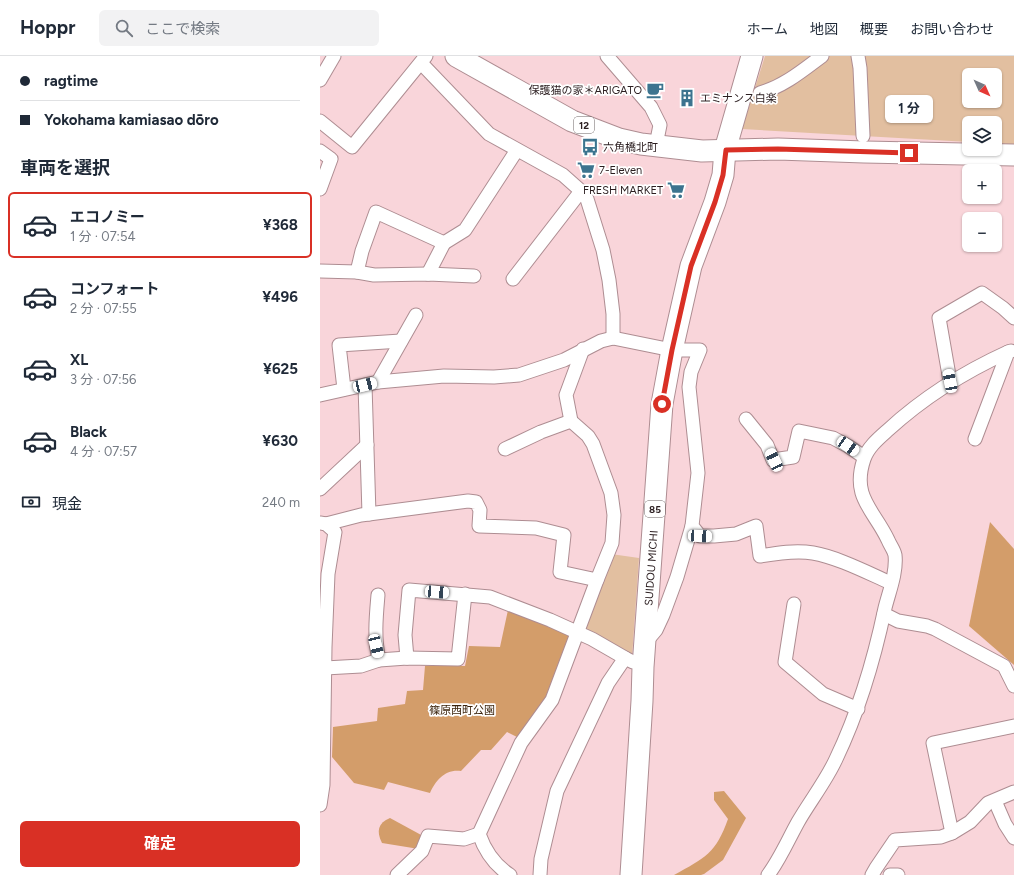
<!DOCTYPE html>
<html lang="ja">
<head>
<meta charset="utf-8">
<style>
  :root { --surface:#fff; --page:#f2f2f3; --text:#1f2937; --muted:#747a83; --line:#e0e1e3; --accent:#d93025 }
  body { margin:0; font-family:Figtree,"Noto Sans JP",sans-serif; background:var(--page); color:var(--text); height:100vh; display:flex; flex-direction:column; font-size:15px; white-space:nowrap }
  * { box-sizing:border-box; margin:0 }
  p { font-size:13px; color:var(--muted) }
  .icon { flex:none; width:22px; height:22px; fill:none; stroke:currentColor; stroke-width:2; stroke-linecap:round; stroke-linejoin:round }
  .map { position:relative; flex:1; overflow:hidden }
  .side { display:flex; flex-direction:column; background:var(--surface); width:320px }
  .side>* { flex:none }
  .guide { display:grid; align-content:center; height:88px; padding:0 20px; background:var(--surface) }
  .needle { width:26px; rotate:135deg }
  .tools { position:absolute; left:642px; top:12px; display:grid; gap:8px }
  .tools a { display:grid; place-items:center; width:40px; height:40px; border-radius:6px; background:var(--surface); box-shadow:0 1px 3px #0004; font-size:20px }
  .end { position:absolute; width:18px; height:18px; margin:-9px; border:5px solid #d93025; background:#fff; box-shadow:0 0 0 2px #fff }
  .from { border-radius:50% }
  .bubble { position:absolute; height:28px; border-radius:6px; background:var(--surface); box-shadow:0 1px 3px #0004; font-size:13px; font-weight:700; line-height:28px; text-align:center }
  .car { position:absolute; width:12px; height:24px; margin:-12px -6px; border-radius:5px; box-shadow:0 0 3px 1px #0007; background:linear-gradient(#fff 24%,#345 0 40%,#fff 0 76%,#345 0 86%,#fff 0) }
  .guide b { display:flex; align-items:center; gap:14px; height:38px; font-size:15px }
  .guide b+b { border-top:1px solid var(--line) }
  .guide i { width:10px; height:10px; background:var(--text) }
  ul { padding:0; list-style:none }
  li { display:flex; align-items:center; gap:12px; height:66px; margin:0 8px 6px; padding:0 12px; border:2px solid transparent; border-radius:6px }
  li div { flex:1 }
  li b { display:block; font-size:15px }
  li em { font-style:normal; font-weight:700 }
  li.active { border-color:var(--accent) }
  li>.icon { width:36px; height:36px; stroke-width:1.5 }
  h2 { padding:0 20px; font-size:18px; line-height:48px }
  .pay { display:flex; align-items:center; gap:10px; height:44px; padding:0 20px; font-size:15px }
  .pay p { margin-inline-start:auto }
  .button { display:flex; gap:8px; margin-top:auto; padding:8px 20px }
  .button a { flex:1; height:46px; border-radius:6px; background:var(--accent); color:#fff; font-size:16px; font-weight:700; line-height:46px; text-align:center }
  header { display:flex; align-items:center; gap:24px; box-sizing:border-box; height:56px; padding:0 20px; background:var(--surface); border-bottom:1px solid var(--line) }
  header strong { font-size:19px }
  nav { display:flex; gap:22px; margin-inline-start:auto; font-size:14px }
  .search { width:280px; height:36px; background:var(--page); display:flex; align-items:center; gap:10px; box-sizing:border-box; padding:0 14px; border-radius:6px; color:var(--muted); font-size:15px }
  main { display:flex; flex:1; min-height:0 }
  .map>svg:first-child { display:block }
</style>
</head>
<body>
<header>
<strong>Hoppr</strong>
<div class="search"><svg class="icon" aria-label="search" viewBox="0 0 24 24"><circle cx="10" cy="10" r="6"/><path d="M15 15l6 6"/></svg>ここで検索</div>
<nav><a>ホーム</a><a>地図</a><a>概要</a><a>お問い合わせ</a></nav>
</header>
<main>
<section class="side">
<div class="guide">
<b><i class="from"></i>ragtime</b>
<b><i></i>Yokohama kamiasao dōro</b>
</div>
<h2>車両を選択</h2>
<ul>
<li class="active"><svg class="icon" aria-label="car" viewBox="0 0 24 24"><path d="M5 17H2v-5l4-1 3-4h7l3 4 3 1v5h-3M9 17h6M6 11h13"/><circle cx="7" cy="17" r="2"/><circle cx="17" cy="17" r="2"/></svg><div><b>エコノミー</b><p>1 分 · 07:54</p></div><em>¥368</em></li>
<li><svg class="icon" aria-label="car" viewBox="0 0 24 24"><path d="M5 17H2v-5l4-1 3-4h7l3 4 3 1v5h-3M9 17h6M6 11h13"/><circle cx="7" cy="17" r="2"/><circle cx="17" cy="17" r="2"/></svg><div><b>コンフォート</b><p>2 分 · 07:55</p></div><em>¥496</em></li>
<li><svg class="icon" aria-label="car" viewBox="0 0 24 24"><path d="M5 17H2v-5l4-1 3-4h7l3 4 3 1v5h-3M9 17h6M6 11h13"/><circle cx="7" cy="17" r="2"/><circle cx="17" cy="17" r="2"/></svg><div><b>XL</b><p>3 分 · 07:56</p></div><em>¥625</em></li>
<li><svg class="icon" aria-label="car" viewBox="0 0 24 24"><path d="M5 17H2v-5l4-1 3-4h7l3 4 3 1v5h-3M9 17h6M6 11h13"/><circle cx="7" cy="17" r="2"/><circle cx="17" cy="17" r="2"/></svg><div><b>Black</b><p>4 分 · 07:57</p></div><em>¥630</em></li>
</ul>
<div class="pay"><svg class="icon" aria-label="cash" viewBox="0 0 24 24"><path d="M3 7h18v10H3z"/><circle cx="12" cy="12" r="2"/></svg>現金<p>240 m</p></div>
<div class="button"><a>確定</a></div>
</section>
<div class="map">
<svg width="694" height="819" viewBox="0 0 694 819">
  <rect width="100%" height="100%" fill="#f9d5da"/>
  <g fill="#e2bfa0" fill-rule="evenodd">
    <path d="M445 0H694V89L675 87V67H649V86L422 73ZM649 19H675V45H649Z"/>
    <polygon points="291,498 319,502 312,601 263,574"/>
  </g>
  <g fill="#d39d6a">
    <polygon points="670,466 694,493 694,609 649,570"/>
    <path d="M188 554 251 579 227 642 199 682 187 676 171 694H161L141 715C125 713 116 724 110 737L68 726 64 734 34 727 12 701 13 671 57 665 58 652 85 648 87 635 103 634 105 610H145L149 590 180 591Z"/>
    <path d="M404 735 426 762 403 804 384 818 381 819H354C385 802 396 797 408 763L394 744V736Z"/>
    <path d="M70 762 103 780 99 793 62 787C56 775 58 767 70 762Z"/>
  </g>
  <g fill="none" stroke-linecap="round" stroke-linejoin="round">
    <g stroke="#ae8d92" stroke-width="15">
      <g id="street">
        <polyline points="287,0 331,51 340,69 336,89"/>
        <polyline points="538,0 540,12 543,80"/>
        <polyline points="101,7 169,78 243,119 261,135 267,143 283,194 289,224 293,258 293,282"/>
        <polyline points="0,24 14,0"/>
        <path d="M440 37C464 30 482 15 502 0"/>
        <polyline points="0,65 32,91 106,0"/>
        <polyline points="0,95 11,103 0,133"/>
        <polyline points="124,187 145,174 197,94"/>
        <polyline points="0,215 37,216 54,219 108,218 154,220"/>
        <polyline points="37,216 42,195 56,156 124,187 108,218"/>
        <polyline points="193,223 261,135"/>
        <polyline points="263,293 246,339 251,365 268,380 273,388 291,437 294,459 292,487 277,524"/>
        <polyline points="630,325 619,262 662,237 683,252 694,262"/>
        <polyline points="58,326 96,259"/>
        <polyline points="45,329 49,458"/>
        <polyline points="24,333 19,289 81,285"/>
        <path d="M0 339 58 326 124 320 174 321 199 319 244 304 281 285 293 282 352 294H380L371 316 369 331 378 417 372 470 380 480H394L416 478 436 470 440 500C457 497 476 494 493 497 517 501 548 517 571 527"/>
        <polyline points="426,363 447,389 453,404 473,401 479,375 513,382 528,390 544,401"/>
        <polyline points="655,383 688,296 691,295"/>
        <polyline points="185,393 221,376 251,365"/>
        <polyline points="0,433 47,389"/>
        <polyline points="0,467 6,468 15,476 8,518 5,591 3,729 0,749"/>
        <path d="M6 468 41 459 148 445 156 446 160 454 159 470 216 472 244 479 240 516 277 524 232 644 201 687 159 778C165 795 174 809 190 819"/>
        <path d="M58 539C56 562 54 582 59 604"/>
        <polyline points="474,548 465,606 503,638 538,653"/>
        <polyline points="564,558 578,565 607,570 615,573 684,610 694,630"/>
        <polyline points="325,587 336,574 343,559 357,521 372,470"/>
        <polyline points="87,602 85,579 89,534 170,541 230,564 272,583 305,602"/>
        <polyline points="5,612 41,610 59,604 87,602 138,603 145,538"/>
        <polyline points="675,745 685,768 694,782"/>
        <polyline points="632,777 613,687 694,670"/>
        <polyline points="77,819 102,795 108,780 144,783 159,778"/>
        <polyline points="220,819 221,803 237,735 288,627 305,602 313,606"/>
        <path d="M448 819C460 803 468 784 478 766 490 745 506 725 516 703 539 655 554 604 565 552 569 536 577 516 575 499 574 494 570 489 568 484 554 454 531 441 544 403 548 391 559 382 568 374 604 341 644 316 688 296"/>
        <polyline points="552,819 556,812 575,784 621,781 632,777 650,766 668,747 694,736"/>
        <polyline points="570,819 578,819"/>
      </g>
    </g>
    <g stroke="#ae8d92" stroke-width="23">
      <g id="primary">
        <polyline points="136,0 252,65 299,83 321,88 382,95 458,93 544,96 694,99"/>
        <polyline points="311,819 322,645 323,611 342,348 352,294 371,210 395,146 403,119 405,94 432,0"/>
      </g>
    </g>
    <use href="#street" stroke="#fff" stroke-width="13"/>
    <use href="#primary" stroke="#fff" stroke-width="21"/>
  </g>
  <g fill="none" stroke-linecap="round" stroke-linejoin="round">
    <polyline stroke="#d93025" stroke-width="5" points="342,348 352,294 371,210 395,146 403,119 406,94 458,93 589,97"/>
  </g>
  <defs>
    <g id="cafe-bare" transform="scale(1.38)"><path d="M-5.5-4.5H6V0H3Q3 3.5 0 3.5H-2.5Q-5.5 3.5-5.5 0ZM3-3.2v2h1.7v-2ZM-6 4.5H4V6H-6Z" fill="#3c748f" stroke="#fff" stroke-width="2.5" paint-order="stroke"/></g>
    <g id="building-bare" transform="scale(1.38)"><path d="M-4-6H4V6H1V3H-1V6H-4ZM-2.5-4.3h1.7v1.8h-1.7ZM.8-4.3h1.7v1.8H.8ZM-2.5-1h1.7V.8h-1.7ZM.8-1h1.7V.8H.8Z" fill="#3c748f" stroke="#fff" stroke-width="2.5" paint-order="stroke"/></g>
    <g id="bus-bare" transform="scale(1.38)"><path d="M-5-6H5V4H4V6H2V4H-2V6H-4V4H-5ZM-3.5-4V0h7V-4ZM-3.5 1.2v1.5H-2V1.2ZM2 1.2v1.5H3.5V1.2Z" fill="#3c748f" stroke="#fff" stroke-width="2.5" paint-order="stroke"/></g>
    <g id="supermarket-bare" transform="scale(1.38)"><path d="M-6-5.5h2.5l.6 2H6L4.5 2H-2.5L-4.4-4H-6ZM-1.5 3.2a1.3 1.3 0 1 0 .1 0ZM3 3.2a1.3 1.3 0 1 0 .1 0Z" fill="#3c748f" stroke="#fff" stroke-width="2.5" paint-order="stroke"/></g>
  </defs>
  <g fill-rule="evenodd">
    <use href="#cafe-bare" x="335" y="34"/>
    <use href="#building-bare" x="367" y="42"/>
    <use href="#bus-bare" x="270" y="91"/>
    <use href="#supermarket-bare" x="266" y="114"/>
    <use href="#supermarket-bare" x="356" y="134"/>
  </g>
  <g text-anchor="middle" stroke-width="3.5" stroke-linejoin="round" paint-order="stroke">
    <g fill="#fff" stroke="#6b6263" stroke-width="1">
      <rect x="254" y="61" width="20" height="16" rx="3"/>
      <rect x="325" y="445" width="20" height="16" rx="3"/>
    </g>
    <g font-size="10" font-weight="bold" fill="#2b1e20">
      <text x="264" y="73">12</text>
      <text x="335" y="457">85</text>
    </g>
    <g font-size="11" fill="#2b1e20" stroke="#fff" text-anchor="start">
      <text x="322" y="38" text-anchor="end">保護猫の家＊ARIGATO</text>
      <text x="380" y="46">エミナンス白楽</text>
      <text x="283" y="95">六角橋北町</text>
      <text x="279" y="118">7-Eleven</text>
      <text x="343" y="138" text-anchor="end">FRESH MARKET</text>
    </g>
    <g font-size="11" fill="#2b1e20" stroke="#fff">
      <text transform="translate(331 512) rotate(-86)" y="4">SUIDOU MICHI</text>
    </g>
    <g font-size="11" fill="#3b240d" stroke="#fff">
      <text x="142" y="658">篠原西町公園</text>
    </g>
  </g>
</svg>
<div class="tools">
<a><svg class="needle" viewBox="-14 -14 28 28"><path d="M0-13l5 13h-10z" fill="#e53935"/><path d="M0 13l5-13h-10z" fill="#747a83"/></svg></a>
<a><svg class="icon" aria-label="layers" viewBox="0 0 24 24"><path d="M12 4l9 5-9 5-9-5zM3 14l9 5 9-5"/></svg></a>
<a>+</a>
<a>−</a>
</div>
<i class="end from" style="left:342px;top:348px"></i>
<i class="end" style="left:589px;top:97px"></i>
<div class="bubble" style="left:565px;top:39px;width:48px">1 分</div>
<i class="car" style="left:630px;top:325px;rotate:349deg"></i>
<i class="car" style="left:45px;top:329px;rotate:77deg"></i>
<i class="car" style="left:528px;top:390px;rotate:124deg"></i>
<i class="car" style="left:454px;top:404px;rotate:335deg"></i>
<i class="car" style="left:380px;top:480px;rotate:93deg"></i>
<i class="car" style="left:117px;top:536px;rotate:94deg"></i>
<i class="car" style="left:56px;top:590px;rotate:166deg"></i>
</div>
</main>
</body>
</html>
